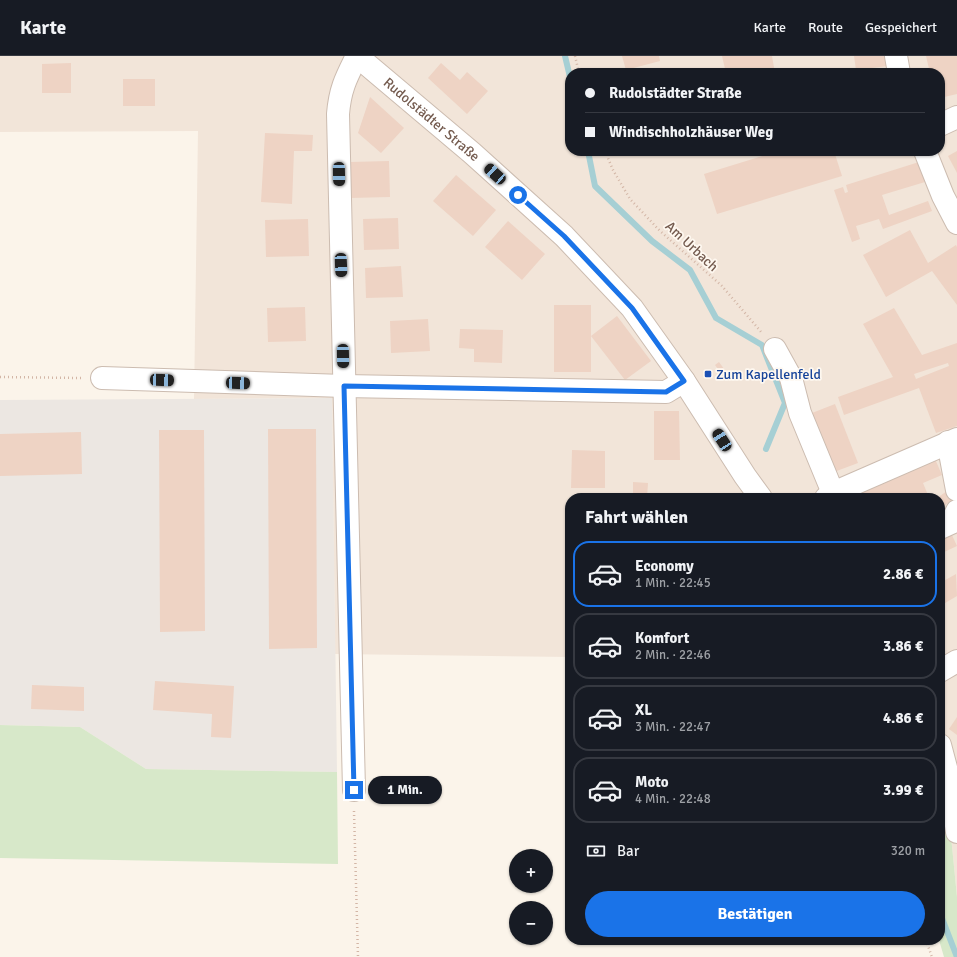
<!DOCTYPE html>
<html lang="de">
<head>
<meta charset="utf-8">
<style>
  :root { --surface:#171b24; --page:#242831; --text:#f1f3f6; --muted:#9ea1a6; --line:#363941; --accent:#1a73e8 }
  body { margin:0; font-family:Signika,sans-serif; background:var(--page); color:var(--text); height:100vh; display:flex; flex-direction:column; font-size:15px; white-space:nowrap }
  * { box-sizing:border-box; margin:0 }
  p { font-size:13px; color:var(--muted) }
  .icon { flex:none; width:22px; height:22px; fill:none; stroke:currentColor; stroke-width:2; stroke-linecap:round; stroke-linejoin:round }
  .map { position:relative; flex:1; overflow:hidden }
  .drawer { position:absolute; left:565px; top:437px; width:380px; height:452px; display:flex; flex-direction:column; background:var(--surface); border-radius:16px; box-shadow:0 1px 3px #0004 }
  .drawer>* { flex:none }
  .banner { position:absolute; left:565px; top:12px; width:380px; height:88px; border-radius:16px; box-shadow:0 1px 3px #0004; display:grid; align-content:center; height:88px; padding:0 20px; background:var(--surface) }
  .controls { position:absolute; left:509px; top:793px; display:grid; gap:8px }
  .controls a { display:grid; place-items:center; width:44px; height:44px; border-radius:50%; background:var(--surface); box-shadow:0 1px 3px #0004; font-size:20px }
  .end { position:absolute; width:18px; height:18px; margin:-9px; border:5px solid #1a73e8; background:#fff; box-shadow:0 0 0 2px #fff }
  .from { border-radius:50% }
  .bubble { position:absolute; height:28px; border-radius:14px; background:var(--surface); box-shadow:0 1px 3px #0004; font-size:13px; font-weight:800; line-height:28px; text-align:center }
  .car { position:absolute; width:12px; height:24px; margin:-12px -6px; border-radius:5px; box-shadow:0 0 3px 1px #0007; background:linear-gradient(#222 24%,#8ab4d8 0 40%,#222 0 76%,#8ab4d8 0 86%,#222 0) }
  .banner b { display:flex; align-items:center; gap:14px; height:38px; font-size:15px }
  .banner b+b { border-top:1px solid var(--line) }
  .banner i { width:10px; height:10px; background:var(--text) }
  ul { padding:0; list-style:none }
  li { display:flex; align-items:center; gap:12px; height:66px; margin:0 8px 6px; padding:0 12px; border:2px solid var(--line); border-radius:16px }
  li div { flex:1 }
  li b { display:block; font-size:15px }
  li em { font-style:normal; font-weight:800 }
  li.on { border-color:var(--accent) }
  li>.icon { width:36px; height:36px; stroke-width:1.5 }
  h2 { padding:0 20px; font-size:18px; line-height:48px }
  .pay { display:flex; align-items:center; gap:10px; height:44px; padding:0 20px; font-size:15px }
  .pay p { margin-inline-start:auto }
  .primary-button { display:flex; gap:8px; margin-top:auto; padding:8px 20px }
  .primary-button a { flex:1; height:46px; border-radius:24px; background:var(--accent); color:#fff; font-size:16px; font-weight:800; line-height:46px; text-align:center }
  header { display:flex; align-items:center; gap:24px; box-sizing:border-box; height:56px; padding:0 20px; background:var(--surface); border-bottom:1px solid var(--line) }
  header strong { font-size:19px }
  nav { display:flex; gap:22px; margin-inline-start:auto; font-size:14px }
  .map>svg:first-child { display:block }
</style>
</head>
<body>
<header>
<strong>Karte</strong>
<nav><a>Karte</a><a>Route</a><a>Gespeichert</a></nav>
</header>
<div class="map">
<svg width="957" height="901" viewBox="0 0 957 901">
  <rect width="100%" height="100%" fill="#fbf4ea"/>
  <path fill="#f2e5d9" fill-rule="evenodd" d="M0 0H957V841L950 770 940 774V442H570V601L335 598 332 342 194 343 198 75 0 76ZM570 17H940V95H570Z"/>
  <polygon fill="#ece7e2" points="332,342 337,716 146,713 80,671 0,669 0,344"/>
  <g fill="#d7e8c9">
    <polygon points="0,669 80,671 146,713 337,716 338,808 0,802"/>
    <polygon points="950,770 957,841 957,901 944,901 939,884 940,884 940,774"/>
  </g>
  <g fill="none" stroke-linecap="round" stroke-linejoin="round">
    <g stroke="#a6cfd4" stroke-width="6">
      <polyline points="565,0 570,21"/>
      <polyline points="588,95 595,130 652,185 690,214 716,262 762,289 785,347 766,393"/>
      <polyline points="940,857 957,901"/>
    </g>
  </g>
  <g fill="#eed3c4" fill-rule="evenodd">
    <polygon points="622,0 659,0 660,5 626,14"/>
    <polygon points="722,0 772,0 775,17 726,17"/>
    <polygon points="854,0 887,0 888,10 856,14"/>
    <polygon points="926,0 957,0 957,38 940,42 940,17 930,17"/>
    <polygon points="71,7 71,37 42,37 42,8"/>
    <polygon points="441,7 460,24 467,16 488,35 467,58 428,22"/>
    <rect x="123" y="23" width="32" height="27"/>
    <polygon points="370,41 404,72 381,97 358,77"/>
    <polygon points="265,77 313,79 312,95 294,95 292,148 261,146"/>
    <polygon points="779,95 834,95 842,120 717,158 704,118"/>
    <polygon points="957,95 957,117 948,100"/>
    <polygon points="389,105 390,141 350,142 350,106"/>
    <polygon points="919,106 925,126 882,139 889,159 928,145 932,155 883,173 879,163 856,170 860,183 852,186 834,134 843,131 845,137 848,136 846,129"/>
    <polygon points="456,119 496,154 473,180 433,145"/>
    <polygon points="398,162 399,193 364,194 363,163"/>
    <polygon points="308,163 309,200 266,201 265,164"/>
    <polygon points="508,165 545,198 522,224 485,191"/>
    <polygon points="910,174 928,207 956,189 957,191 957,249 932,215 886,241 863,199"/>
    <polygon points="401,210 403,241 366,242 365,212"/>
    <rect x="554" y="249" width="37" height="67"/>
    <polygon points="305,251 306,285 268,286 267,252"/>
    <path d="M894 252 922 299 957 287V370L936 377 919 332 844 359 838 341 893 321 863 268ZM948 307 949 310 916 323 914 318Z"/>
    <polygon points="617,260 651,305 625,324 591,280"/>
    <polygon points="428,263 430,295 391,297 390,265"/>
    <polygon points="460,273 503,274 502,307 474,306 474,293 459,292"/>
    <polygon points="719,306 727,317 723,320 715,309"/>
    <polygon points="835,348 858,407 834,416 812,357"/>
    <polygon points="654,355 679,355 680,404 654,404"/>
    <polygon points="268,373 316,373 317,592 269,593"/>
    <polygon points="159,374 204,374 205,575 160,576"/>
    <polygon points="81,376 82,418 0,420 0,378"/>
    <polygon points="572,394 605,395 605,432 571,432"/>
    <polygon points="935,403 942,419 923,427 928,439 920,442 864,442 862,436"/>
    <polygon points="633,426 648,427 647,442 633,442"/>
    <polygon points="947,435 953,443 940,453 940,442 937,442"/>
    <polygon points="951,477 957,490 940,498 940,483"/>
    <polygon points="956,518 957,540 940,550 940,527"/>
    <polygon points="155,625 234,630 231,682 211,681 212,658 153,654"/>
    <polygon points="32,629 84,631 84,655 31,653"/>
    <polygon points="957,661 957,679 949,673"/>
  </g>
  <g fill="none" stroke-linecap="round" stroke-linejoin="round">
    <g stroke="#ccbcb0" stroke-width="24">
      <g id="minor">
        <path id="s1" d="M357 0 472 97 564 180 632 252 684 325 745 420 761 442"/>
        <polyline points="896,0 899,17"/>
        <polyline points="940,69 957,61"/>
        <polyline points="925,95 943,140 957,167"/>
        <polyline points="775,293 791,322 800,357 833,437"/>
        <polyline points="102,322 344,330 666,336 684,325"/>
        <polyline points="948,386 957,434"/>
        <polyline points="826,442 833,437 957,383"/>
        <polyline points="940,472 951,467 957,455"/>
        <polyline points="940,615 957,605"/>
        <polyline points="940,689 949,723 957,776"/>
        <path d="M354 734 338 58C340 33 346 22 357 0"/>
      </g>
    </g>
    <g stroke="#d3b6a6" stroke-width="2.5" stroke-dasharray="1 3" stroke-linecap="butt">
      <polyline points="575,0 579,17"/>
      <polyline points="605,95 613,114 630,143 660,175 722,230 762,277"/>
      <polyline points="0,321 81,322"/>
      <polyline points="354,755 358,901"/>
      <polyline points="926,884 932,901"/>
    </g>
    <use href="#minor" stroke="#fff" stroke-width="22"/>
  </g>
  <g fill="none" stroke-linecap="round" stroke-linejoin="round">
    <polyline stroke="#1a73e8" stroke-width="5" points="354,734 344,330 666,336 684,325 632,252 564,180 518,139"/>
  </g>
  <rect fill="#1a4fb4" stroke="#fef8f0" stroke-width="1.5" x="704" y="314" width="8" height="8" rx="2"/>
  <g text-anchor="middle" stroke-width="3.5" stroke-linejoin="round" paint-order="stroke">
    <g font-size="14" fill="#745b4f" stroke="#fef8f0">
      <text dy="5" stroke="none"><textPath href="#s1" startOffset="98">Rudolstädter Straße</textPath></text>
      <text transform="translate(692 190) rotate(43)" y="5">Am Urbach</text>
    </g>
    <g font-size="14" fill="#164399" stroke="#fef8f0" text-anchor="start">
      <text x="716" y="323">Zum Kapellenfeld</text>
    </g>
  </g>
</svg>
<div class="controls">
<a>+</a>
<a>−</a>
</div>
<i class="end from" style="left:518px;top:139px"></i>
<i class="end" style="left:354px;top:734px"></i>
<div class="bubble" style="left:368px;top:720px;width:74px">1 Min.</div>
<i class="car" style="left:339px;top:118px;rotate:179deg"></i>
<i class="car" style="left:495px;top:118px;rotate:312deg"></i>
<i class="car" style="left:341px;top:209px;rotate:178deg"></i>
<i class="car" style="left:343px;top:300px;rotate:179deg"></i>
<i class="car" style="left:162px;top:324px;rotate:92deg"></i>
<i class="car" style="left:238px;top:327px;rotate:92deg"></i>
<i class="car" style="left:722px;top:384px;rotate:327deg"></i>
<div class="banner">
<b><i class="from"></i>Rudolstädter Straße</b>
<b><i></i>Windischholzhäuser Weg</b>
</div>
<section class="drawer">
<h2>Fahrt wählen</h2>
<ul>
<li class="on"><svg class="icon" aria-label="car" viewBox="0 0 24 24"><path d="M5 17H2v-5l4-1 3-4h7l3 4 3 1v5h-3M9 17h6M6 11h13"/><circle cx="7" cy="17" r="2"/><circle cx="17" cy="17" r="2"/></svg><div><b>Economy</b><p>1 Min. · 22:45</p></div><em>2.86 €</em></li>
<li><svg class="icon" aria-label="car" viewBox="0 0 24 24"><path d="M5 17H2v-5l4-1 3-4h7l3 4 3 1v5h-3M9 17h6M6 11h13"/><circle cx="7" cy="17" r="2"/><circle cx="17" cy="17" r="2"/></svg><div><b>Komfort</b><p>2 Min. · 22:46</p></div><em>3.86 €</em></li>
<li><svg class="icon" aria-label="car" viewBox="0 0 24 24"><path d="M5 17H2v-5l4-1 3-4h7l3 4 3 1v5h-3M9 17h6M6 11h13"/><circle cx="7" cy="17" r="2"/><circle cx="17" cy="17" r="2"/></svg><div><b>XL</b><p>3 Min. · 22:47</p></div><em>4.86 €</em></li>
<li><svg class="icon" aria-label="car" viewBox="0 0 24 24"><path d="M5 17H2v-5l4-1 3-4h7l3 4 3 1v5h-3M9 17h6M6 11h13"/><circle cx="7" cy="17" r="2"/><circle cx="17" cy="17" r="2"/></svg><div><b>Moto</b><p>4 Min. · 22:48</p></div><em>3.99 €</em></li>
</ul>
<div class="pay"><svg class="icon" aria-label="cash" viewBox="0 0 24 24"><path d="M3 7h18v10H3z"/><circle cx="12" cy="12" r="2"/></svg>Bar<p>320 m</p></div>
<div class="primary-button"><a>Bestätigen</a></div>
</section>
</div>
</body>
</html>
